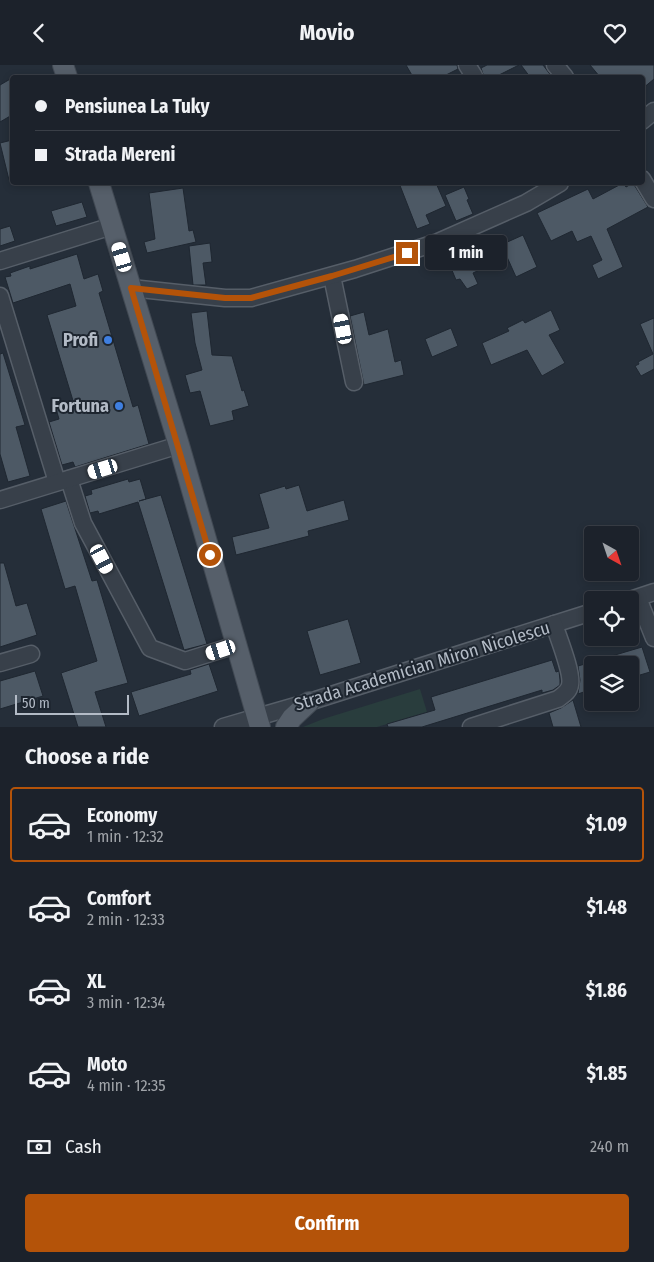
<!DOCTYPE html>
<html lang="en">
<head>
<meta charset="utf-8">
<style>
  :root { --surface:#1c222b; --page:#252a33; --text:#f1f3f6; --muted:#a0a4a9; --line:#3a3f47; --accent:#b45309 }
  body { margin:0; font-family:"Fira Sans Condensed",sans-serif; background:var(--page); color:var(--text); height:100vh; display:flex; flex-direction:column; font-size:19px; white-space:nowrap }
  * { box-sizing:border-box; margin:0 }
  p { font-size:16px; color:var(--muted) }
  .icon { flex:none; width:28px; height:28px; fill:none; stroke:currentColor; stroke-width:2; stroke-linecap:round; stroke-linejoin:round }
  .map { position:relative; height:662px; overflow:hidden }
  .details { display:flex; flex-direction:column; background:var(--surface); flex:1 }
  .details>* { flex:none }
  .guide { position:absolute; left:10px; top:10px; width:635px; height:110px; border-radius:5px; box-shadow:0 2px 8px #0003,0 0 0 1px var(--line); display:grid; align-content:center; height:110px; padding:0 25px; background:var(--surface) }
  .needle { width:32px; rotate:140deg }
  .tools { position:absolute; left:584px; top:461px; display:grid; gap:10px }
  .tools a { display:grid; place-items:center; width:55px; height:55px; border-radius:5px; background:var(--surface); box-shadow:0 2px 8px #0003,0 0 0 1px var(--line); font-size:25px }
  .scale { position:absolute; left:15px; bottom:12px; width:114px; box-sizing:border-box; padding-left:5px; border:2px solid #b3bbc6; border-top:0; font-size:14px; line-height:18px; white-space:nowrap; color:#b3bbc6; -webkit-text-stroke:4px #1d252f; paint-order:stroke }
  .end { position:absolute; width:22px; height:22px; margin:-11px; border:6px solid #b45309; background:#fff; box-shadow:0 0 0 2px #fff }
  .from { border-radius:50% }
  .bubble { position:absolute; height:35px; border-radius:5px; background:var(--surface); box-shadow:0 2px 8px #0003,0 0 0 1px var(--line); font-size:16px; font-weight:700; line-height:35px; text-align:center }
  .car { position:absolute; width:15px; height:30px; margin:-15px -8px; border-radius:6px; box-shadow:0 0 4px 1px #0007; background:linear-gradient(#fff 24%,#345 0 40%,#fff 0 76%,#345 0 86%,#fff 0) }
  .guide b { display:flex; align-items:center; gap:18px; height:48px; font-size:19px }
  .guide b+b { border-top:1px solid var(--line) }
  .guide i { width:12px; height:12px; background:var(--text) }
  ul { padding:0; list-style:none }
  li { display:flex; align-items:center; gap:15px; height:75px; margin:0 10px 8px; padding:0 15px; border:2px solid transparent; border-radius:5px }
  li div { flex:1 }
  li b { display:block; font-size:19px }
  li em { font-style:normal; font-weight:700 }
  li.on { border-color:var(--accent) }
  li>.icon { width:45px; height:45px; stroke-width:1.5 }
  h2 { padding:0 25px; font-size:22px; line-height:60px }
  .pay { display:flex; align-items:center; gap:12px; height:55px; padding:0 25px; font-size:19px }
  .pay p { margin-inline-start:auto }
  .button { display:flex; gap:10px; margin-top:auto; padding:10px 25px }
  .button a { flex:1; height:58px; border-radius:5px; background:var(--accent); color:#fff; font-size:20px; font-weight:700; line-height:58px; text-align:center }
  header { display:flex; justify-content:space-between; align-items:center; height:65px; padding:0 25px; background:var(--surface); font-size:22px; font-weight:700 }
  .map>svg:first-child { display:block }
</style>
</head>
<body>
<header><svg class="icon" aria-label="back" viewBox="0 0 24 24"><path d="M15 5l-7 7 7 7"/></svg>Movio<svg class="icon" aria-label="heart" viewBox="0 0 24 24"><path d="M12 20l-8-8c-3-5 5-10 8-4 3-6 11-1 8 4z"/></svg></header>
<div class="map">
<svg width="654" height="662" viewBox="0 0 654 662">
  <rect width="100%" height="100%" fill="#252e39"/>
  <polygon fill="#293d3d" points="420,624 427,647 377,662 303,662 323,654"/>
  <g fill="#4d5965" stroke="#1f2731">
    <polygon points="406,0 457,0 458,4 442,12 413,12"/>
    <polygon points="487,0 519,0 495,12 484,12 481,3"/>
    <polygon points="521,0 543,0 552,12 530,12"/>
    <polygon points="590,0 654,0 654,14 642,24 642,12 600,12"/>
    <polygon points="12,13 12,50 0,57 0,20"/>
    <polygon points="12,75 12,114 9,115 0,78"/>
    <polygon points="399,118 436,118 446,141 426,150 430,159 417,164"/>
    <polygon points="623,118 626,122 633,118 648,142 607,164 623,202 598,214 592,200 602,195 591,171 577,177 572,166 551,176 537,148 588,124 593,134"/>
    <polygon points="464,122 469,134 467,135 473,149 456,156 445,130"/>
    <polygon points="183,123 189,166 193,165 196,177 147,188 144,177 155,174 149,128"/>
    <polygon points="82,137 87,152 56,161 51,146"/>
    <polygon points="10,161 15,176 0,181 0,164"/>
    <polygon points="488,170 494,183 523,170 537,202 516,212 507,192 473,208 478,219 467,224 460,214 456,215 444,186 460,179 461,182"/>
    <polygon points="210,178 212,197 203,198 206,220 193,220 189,181"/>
    <polygon points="77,189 84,214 98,209 103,226 99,228 133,342 138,340 149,379 75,402 73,397 62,400 49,357 59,354 56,344 74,339 47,250 76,241 70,219 13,238 5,212 11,211 10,208 30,201 30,204"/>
    <polygon points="551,245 560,265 549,270 565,298 542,311 527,285 491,300 482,278 509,266 507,263 523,255 525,258"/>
    <polygon points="207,246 212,290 232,291 242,326 244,325 249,341 232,346 234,355 210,361 200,326 190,328 185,310 202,305 195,278 191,248"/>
    <polygon points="364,247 369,270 388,264 395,297 401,295 404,310 364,320 350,251"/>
    <polygon points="654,253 654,304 641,311 635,301 639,299 638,297 653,289 640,259"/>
    <polygon points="451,263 458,281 432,292 425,274"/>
    <polygon points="3,288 25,360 16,362 30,411 8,417 0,389 0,289"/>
    <polygon points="128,414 129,417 140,414 146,434 139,436 161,430 207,579 184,585 138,437 99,449 98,446 90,448 85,431 92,429 91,425"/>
    <polygon points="299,420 307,446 344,435 349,455 308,466 309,471 236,490 232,472 269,463 259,429 285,421 286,424"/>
    <polygon points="66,436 92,516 97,515 128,618 95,627 106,662 78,662 61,608 97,596 75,521 65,524 41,444"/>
    <polygon points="0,498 4,498 16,541 27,538 37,570 0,582"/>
    <polygon points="348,554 361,598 320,610 307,566"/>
    <polygon points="642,582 650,607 630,613 630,600 592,600 592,624 578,629 580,615 578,601"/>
    <polygon points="552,595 556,607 559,606 560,615 560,620 553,625 542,628 542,625 422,662 388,662 387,659 435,645 431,632"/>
    <polygon points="209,599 218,626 139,651 131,627 191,609 190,605"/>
    <polygon points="35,606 43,631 0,644 0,616"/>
    <polygon points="573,635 581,662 553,662 549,648 561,643"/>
  </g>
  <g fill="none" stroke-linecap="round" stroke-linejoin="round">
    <g stroke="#565e68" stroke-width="19">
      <g id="minor">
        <polyline points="467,0 474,11"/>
        <polyline points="555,0 565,12"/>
        <polyline points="642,56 654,46"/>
        <polyline points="642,114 654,134"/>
        <polyline points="0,196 112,161"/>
        <polyline points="332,211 354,317"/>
        <polyline points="131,223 225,233 251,233 355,204 438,177 526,138 560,118"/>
        <polyline points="0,231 57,417"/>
        <polyline points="69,414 83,458 150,583 185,596 236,580"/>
        <polyline points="0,435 179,380"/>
        <polyline points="638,533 654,573"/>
        <polyline points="630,535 654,527"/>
        <polyline points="0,598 31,589"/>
        <polyline points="223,662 309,637 592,547"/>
        <path d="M471 662 558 634C563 630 569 627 570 620 573 608 558 572 554 559"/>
      </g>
    </g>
    <g stroke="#414953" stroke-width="22">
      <g id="major">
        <polyline points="63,0 67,12"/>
        <polyline points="99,118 179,380 260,662"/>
        <polyline points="286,662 292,653 309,637"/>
      </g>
    </g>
    <use href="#minor" stroke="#38404a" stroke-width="16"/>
    <use href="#major" stroke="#565f6a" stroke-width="20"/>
  </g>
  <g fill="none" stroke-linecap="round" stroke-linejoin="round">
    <polyline stroke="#b45309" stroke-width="6" points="210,490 131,223 225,233 251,233 332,211 407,188"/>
  </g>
  <g fill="#3f7fe0" stroke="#1d252f" stroke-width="2">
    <circle cx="108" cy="275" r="5"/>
    <circle cx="119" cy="341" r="5"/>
  </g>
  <g text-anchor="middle" stroke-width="4" stroke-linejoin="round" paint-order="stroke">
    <g font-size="18" font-weight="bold" fill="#b3bbc6" stroke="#1d252f" text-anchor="end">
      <text x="98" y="281">Profi</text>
      <text x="109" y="347">Fortuna</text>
    </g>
    <g font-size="18" fill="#b3bbc6" stroke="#1d252f">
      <text transform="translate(422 601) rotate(-17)" y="6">Strada Academician Miron Nicolescu</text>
    </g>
  </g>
</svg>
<div class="tools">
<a><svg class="needle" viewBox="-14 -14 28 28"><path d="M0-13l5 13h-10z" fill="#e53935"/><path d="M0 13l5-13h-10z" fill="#a0a4a9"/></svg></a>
<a><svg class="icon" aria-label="locate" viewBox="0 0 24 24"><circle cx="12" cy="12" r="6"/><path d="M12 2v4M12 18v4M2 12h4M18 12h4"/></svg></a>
<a><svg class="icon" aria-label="layers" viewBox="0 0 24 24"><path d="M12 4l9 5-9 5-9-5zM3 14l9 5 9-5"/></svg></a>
</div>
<div class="scale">50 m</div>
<i class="end from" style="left:210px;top:490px"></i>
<i class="end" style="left:407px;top:188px"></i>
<div class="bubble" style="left:425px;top:170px;width:82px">1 min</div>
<i class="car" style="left:122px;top:192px;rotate:343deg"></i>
<i class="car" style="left:343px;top:264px;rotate:349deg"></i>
<i class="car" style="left:103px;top:404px;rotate:253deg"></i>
<i class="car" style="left:102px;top:494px;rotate:152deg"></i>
<i class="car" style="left:221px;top:585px;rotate:252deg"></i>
<div class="guide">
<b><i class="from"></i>Pensiunea La Tuky</b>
<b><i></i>Strada Mereni</b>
</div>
</div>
<section class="details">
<h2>Choose a ride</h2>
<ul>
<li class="on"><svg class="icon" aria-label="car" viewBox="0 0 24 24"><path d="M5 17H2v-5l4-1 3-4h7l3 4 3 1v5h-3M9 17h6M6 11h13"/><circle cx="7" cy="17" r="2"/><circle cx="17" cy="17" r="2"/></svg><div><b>Economy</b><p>1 min · 12:32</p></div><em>$1.09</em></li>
<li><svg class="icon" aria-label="car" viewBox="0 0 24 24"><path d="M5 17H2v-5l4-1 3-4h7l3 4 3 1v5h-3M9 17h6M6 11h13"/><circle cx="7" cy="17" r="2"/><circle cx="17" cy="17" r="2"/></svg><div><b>Comfort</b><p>2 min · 12:33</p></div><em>$1.48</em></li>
<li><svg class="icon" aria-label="car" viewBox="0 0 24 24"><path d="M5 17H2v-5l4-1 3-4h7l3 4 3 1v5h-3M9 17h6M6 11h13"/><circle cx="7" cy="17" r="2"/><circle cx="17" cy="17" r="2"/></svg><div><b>XL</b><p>3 min · 12:34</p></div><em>$1.86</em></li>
<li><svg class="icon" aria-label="car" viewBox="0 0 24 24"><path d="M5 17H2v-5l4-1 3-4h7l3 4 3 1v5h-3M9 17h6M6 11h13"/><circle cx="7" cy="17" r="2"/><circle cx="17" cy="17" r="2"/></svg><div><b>Moto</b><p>4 min · 12:35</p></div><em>$1.85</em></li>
</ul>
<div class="pay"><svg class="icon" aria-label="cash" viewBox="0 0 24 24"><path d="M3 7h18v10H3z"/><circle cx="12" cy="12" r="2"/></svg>Cash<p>240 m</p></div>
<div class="button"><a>Confirm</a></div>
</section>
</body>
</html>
